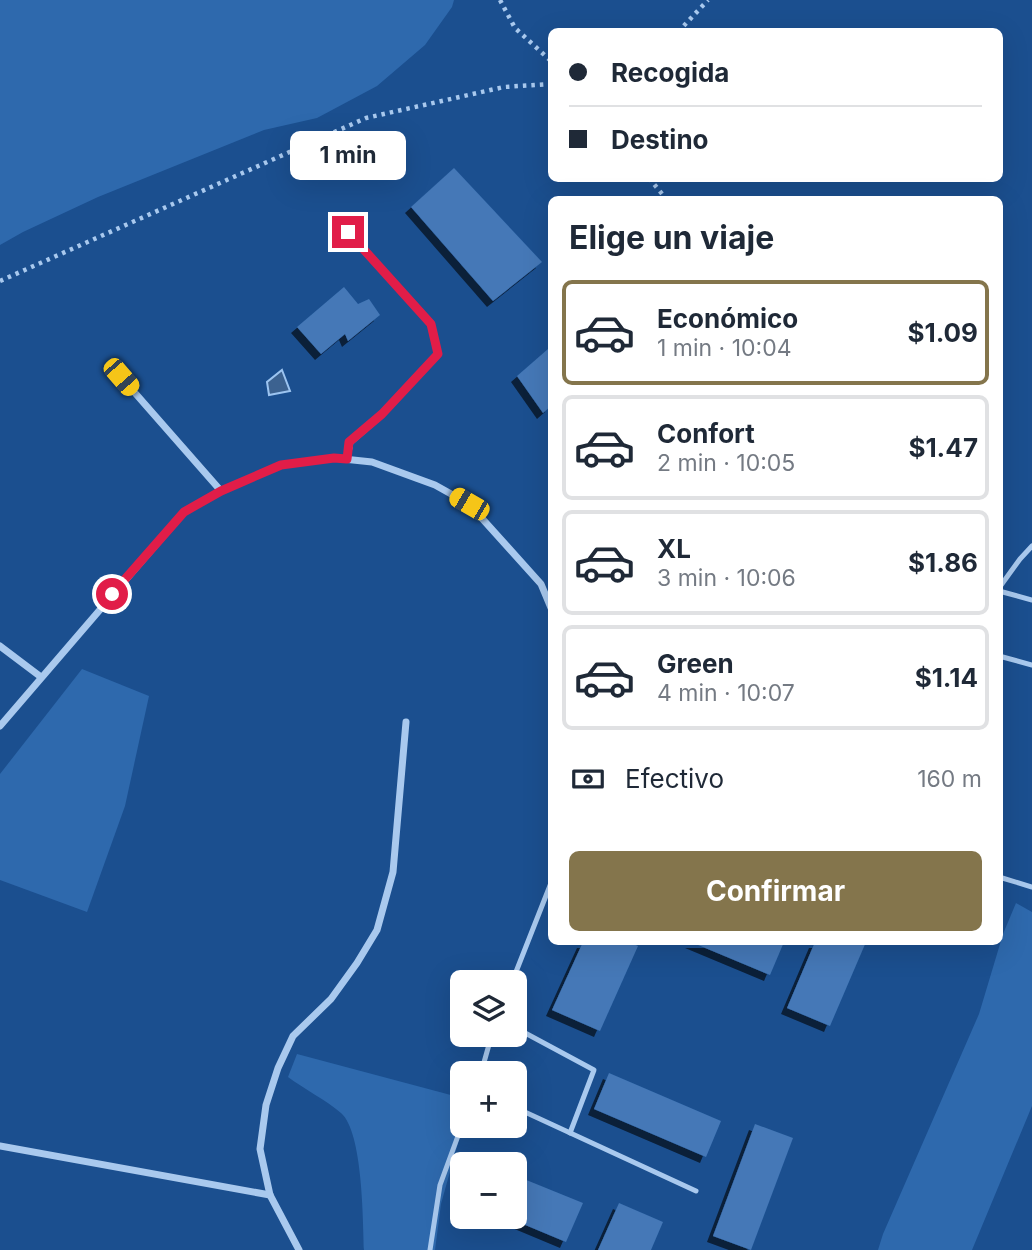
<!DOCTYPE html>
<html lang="es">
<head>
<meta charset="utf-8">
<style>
  :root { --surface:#fff; --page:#f6f6f7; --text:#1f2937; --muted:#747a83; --line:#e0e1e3; --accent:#84754c }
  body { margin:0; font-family:Inter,sans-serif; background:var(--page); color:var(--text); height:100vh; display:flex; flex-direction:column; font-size:26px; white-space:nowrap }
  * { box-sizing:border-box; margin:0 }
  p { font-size:23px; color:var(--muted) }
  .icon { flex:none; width:38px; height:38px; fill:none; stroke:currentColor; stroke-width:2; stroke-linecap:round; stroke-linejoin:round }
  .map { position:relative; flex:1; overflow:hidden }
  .drawer { position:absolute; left:548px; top:196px; width:455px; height:749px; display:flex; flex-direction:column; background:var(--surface); border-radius:10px; box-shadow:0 7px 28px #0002 }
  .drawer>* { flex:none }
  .banner { position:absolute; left:548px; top:28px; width:455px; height:154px; border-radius:10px; box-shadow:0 7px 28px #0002; display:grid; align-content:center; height:154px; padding:0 21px; background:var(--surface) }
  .controls { position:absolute; left:450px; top:970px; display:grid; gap:14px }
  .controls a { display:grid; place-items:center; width:77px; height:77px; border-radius:10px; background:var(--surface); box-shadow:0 7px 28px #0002; font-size:35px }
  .end { position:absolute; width:32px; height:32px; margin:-16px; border:9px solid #e11d48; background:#fff; box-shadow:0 0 0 4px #fff }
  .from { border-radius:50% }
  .bubble { position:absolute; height:49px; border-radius:10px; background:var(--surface); box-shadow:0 7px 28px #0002; font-size:23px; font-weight:700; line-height:49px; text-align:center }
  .car { position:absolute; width:21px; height:42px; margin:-21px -10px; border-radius:9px; box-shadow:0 0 5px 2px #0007; background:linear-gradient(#f5c518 24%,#345 0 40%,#f5c518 0 76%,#345 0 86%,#f5c518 0) }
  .banner b { display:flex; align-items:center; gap:24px; height:66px; font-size:26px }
  .banner b+b { border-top:2px solid var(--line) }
  .banner i { width:18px; height:18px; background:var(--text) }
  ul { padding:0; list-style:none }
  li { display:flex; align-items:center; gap:21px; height:105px; margin:0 14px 10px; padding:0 7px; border:4px solid var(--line); border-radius:10px }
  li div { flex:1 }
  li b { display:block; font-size:26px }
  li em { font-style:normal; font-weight:700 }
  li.on { border-color:var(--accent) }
  li>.icon { width:63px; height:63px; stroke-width:1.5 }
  h2 { padding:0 21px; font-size:32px; line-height:84px }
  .pay { display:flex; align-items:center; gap:18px; height:77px; padding:0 21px; font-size:26px }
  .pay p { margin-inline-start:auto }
  .action { display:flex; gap:14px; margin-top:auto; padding:14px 21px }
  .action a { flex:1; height:80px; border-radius:10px; background:var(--accent); color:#fff; font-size:28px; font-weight:700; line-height:80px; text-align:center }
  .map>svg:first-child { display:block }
</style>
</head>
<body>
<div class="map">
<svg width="1032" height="1250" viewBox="0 0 1032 1250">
  <defs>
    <filter id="shadow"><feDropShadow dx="-6" dy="6" stdDeviation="0" flood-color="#0009"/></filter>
  </defs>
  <rect width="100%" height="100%" fill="#1b4f8f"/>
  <g fill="#2e69ad">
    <polygon points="0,0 454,0 452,7 425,45 377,86 317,118 264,130 98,197 23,232 0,245"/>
    <polygon points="82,669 149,696 125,806 87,912 0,880 0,774"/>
    <polygon points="1016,903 1032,912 1032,1106 972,1250 878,1250 883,1234 979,1014 1003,934"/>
    <path d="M297 1054 462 1098 463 1125 441 1204 435 1250H364C363 1221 363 1132 341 1113 326 1100 304 1089 288 1077Z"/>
  </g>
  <polygon fill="#3c6290" stroke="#9cc4f0" stroke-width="2" points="282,370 290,391 269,395 267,382"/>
  <g fill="#4478b7" filter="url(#shadow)">
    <polygon points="454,168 542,262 493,301 411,207"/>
    <polygon points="344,287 358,304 369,299 380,315 348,341 345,334 321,354 297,327"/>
    <polygon points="548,349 551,353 551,406 543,413 517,376"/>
    <polygon points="583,942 629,942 638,946 600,1031 552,1010"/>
    <polygon points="691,942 784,942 770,975"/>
    <polygon points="815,942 866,942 830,1026 787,1008"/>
    <polygon points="609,1073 721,1121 706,1157 594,1109"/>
    <polygon points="755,1124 793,1138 751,1250 713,1236"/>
    <polygon points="514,1175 583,1203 566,1242 504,1216 514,1216"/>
    <polygon points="619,1203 663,1222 651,1250 598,1250"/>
  </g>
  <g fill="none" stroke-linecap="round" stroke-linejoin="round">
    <g stroke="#a9c9ee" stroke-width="4.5" stroke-dasharray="3.5 5" stroke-linecap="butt">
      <polyline points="500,0 515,28 551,61"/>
      <polyline points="678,32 708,0"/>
      <polyline points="649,178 667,200"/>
      <polyline points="0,281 366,118 504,87 551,84"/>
    </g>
    <g stroke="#a9c9ee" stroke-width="5">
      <polyline points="999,588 1020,559 1032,546"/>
      <polyline points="999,591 1032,600"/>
      <polyline points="999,656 1032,665"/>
      <polyline points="999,877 1032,887"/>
      <polyline points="512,982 551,883"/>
      <polyline points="514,1027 594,1070 570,1133"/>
      <polyline points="481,1073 492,1034"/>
      <polyline points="514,1107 696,1191"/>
      <polyline points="430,1250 440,1185 462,1125"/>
    </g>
    <g stroke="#a9c9ee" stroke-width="7">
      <polyline points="121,377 221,491"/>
      <polyline points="347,459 350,442 382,414 438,354 431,324 348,232"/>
      <polyline points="0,646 41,677"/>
      <polyline points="0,726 184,512 221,491 281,465 334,458 372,462 435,485 469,504 541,584 551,608"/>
      <polyline points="0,1146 270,1195"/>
      <polyline points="299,1250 270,1195 260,1149 266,1105 278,1068 293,1036 331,999 357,963 377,930 393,872 406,722"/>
    </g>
  </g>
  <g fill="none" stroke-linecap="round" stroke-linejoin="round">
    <polyline stroke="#e11d48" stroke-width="9" points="112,594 184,512 221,491 281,465 334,458 347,459 349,442 382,414 438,354 431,324 348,232"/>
  </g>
</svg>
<div class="controls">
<a><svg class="icon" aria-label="layers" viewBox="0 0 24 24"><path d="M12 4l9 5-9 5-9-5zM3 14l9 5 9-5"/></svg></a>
<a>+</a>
<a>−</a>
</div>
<i class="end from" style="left:112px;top:594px"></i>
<i class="end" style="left:348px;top:232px"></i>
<div class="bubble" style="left:290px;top:131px;width:116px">1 min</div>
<i class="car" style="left:121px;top:377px;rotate:139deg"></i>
<i class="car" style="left:469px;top:504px;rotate:300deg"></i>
<div class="banner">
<b><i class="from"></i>Recogida</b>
<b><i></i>Destino</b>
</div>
<section class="drawer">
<h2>Elige un viaje</h2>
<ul>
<li class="on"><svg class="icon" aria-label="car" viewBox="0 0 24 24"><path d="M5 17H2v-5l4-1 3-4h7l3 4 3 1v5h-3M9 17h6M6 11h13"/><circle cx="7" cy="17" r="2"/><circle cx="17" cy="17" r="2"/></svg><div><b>Económico</b><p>1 min · 10:04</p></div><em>$1.09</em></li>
<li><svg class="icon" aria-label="car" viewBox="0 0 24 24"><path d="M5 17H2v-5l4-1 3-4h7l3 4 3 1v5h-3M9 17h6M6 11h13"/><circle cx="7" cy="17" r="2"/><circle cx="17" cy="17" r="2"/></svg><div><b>Confort</b><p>2 min · 10:05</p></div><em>$1.47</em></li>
<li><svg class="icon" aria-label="car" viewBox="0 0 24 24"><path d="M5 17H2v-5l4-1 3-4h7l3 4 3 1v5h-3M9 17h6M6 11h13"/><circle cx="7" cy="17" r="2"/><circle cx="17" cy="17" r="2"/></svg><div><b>XL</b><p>3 min · 10:06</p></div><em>$1.86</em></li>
<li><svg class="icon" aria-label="car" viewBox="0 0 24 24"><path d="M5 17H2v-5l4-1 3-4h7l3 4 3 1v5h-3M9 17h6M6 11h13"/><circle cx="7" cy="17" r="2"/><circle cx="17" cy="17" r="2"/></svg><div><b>Green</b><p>4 min · 10:07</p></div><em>$1.14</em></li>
</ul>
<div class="pay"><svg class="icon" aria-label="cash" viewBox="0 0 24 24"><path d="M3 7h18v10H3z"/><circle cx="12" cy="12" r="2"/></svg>Efectivo<p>160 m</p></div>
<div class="action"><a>Confirmar</a></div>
</section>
</div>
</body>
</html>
